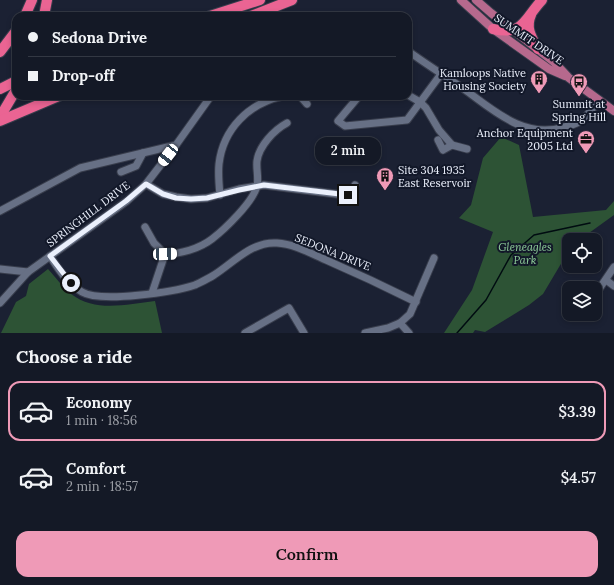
<!DOCTYPE html>
<html lang="en">
<head>
<meta charset="utf-8">
<style>
  :root { --surface:#141926; --page:#1d222e; --text:#f1f3f6; --muted:#9da0a7; --line:#333843; --accent:#ef9ab7 }
  body { margin:0; font-family:Lora,serif; background:var(--page); color:var(--text); height:100vh; display:flex; flex-direction:column; font-size:15px; white-space:nowrap }
  * { box-sizing:border-box; margin:0 }
  p { font-size:13px; color:var(--muted) }
  .icon { flex:none; width:22px; height:22px; fill:none; stroke:currentColor; stroke-width:2; stroke-linecap:round; stroke-linejoin:round }
  .map { position:relative; height:333px; overflow:hidden }
  .panel { display:flex; flex-direction:column; background:var(--surface); flex:1 }
  .panel>* { flex:none }
  .banner { position:absolute; left:12px; top:12px; width:400px; height:88px; border-radius:12px; box-shadow:0 2px 6px #0003,0 0 0 1px var(--line); display:grid; align-content:center; height:88px; padding:0 16px; background:var(--surface) }
  .buttons { position:absolute; left:562px; top:233px; display:grid; gap:8px }
  .buttons a { display:grid; place-items:center; width:40px; height:40px; border-radius:8px; background:var(--surface); box-shadow:0 2px 6px #0003,0 0 0 1px var(--line); font-size:20px }
  .end { position:absolute; width:18px; height:18px; margin:-9px; border:5px solid #ebf0fc; background:#111; box-shadow:0 0 0 2px #111 }
  .from { border-radius:50% }
  .bubble { position:absolute; height:28px; border-radius:12px; background:var(--surface); box-shadow:0 2px 6px #0003,0 0 0 1px var(--line); font-size:13px; font-weight:600; line-height:28px; text-align:center }
  .car { position:absolute; width:12px; height:24px; margin:-12px -6px; border-radius:5px; box-shadow:0 0 3px 1px #0007; background:linear-gradient(#fff 24%,#345 0 40%,#fff 0 76%,#345 0 86%,#fff 0) }
  .banner b { display:flex; align-items:center; gap:14px; height:38px; font-size:15px }
  .banner b+b { border-top:1px solid var(--line) }
  .banner i { width:10px; height:10px; background:var(--text) }
  ul { padding:0; list-style:none }
  li { display:flex; align-items:center; gap:12px; height:60px; margin:0 8px 6px; padding:0 8px; border:2px solid transparent; border-radius:12px }
  li div { flex:1 }
  li b { display:block; font-size:15px }
  li em { font-style:normal; font-weight:600 }
  li.current { border-color:var(--accent) }
  li>.icon { width:36px; height:36px; stroke-width:1.5 }
  h2 { padding:0 16px; font-size:18px; line-height:48px }
  .button { display:flex; gap:8px; margin-top:auto; padding:8px 16px }
  .button a { flex:1; height:46px; border-radius:12px; background:var(--accent); color:#111; font-size:16px; font-weight:600; line-height:46px; text-align:center }
  .map>svg:first-child { display:block }
</style>
</head>
<body>
<div class="map">
<svg width="614" height="333" viewBox="0 0 614 333">
  <rect width="100%" height="100%" fill="#1b2133"/>
  <g fill="#2d5335">
    <polygon points="501,137 519,145 533,217 606,210 614,201 614,215 589,233 582,240 569,240 569,253 565,257 543,294 529,305 485,332 475,330 473,333 444,333 472,290 493,232 459,218 471,205 483,158"/>
    <path d="M48 269C55 277 63 287 71 294 96 313 127 304 155 301L162 333H1L16 302 26 296 29 284Z"/>
  </g>
  <g fill="none" stroke-linecap="round" stroke-linejoin="round">
    <polyline stroke="#000c11" stroke-width="1.5" points="457,333 486,300 511,255 534,235 590,223"/>
    <g stroke="#383d4c" stroke-width="9">
      <g id="minor">
        <path d="M408 51C426 64 445 76 464 89 493 110 525 140 564 127 569 126 574 125 579 122 587 117 593 108 599 100"/>
        <polyline points="408,95 420,102 426,108 439,130 452,145 467,149"/>
        <polyline points="300,96 307,104"/>
        <polyline points="359,96 338,121 345,126 407,120 441,74"/>
        <polyline points="438,140 443,150 452,145"/>
        <polyline points="121,172 136,166 143,153"/>
        <polyline points="146,184 163,194 176,197 191,199 207,198 239,189 264,185 344,195 351,193 355,185"/>
        <path d="M220 195C219 185 218 174 219 164 223 129 249 103 283 96"/>
        <polyline points="0,211 80,168 176,145"/>
        <path d="M145 227 154 243 165 254C180 254 199 249 212 239 225 229 253 202 257 186 259 178 256 169 257 161 259 146 274 130 287 123"/>
        <path d="M50 256C58 269 68 284 82 292 101 303 174 292 195 285 201 282 208 279 214 275 233 263 252 241 277 243 294 244 310 253 326 260 356 273 386 287 416 302"/>
        <polyline points="0,269 28,272"/>
        <polyline points="606,280 614,286"/>
        <polyline points="152,293 165,254"/>
        <polyline points="595,295 614,267"/>
        <polyline points="0,303 28,272 127,201 146,184 176,145 211,96"/>
        <polyline points="400,323 409,333"/>
        <polyline points="245,333 289,308 304,333"/>
        <polyline points="365,333 388,328 400,323 410,314 434,258"/>
      </g>
    </g>
    <g stroke="#383d4c" stroke-width="10">
      <g id="major">
        <polyline points="461,0 493,29 549,69 565,76"/>
        <polyline points="476,0 491,13 554,62 569,78 614,111"/>
      </g>
    </g>
    <g stroke="#383d4c" stroke-width="12">
      <g id="highway">
        <path d="M531 15C525 28 532 38 538 49"/>
        <polyline points="25,16 32,0"/>
        <polyline points="44,16 47,0"/>
        <polyline points="210,16 260,0"/>
        <polyline points="251,16 292,0"/>
        <path d="M493 29C524 36 524 19 542 0"/>
        <polyline points="0,52 16,31"/>
        <polyline points="0,89 16,81"/>
        <polyline points="0,117 16,90"/>
        <polyline points="0,121 59,96"/>
      </g>
    </g>
    <use href="#minor" stroke="#677085" stroke-width="7"/>
    <use href="#major" stroke="#b6698d" stroke-width="8"/>
    <use href="#highway" stroke="#ea6493" stroke-width="10"/>
  </g>
  <g fill="none" stroke-linecap="round" stroke-linejoin="round">
    <polyline stroke="#ebf0fc" stroke-width="5" points="71,283 50,256 126,201 146,184 163,194 176,198 191,199 207,198 239,190 264,185 348,195"/>
  </g>
  <defs>
    <g id="building-pin" transform="scale(0.9)"><path d="M0 17L-7.5 6A9.5 9.5 0 1 1 7.5 6Z" fill="#ef9ab7" stroke="#121829"/><path d="M-4-6H4V6H1V3H-1V6H-4ZM-2.5-4.3h1.7v1.8h-1.7ZM.8-4.3h1.7v1.8H.8ZM-2.5-1h1.7V.8h-1.7ZM.8-1h1.7V.8H.8Z" fill="#111"/></g>
    <g id="bus-pin" transform="scale(0.9)"><path d="M0 17L-7.5 6A9.5 9.5 0 1 1 7.5 6Z" fill="#ef9ab7" stroke="#121829"/><path d="M-5-6H5V4H4V6H2V4H-2V6H-4V4H-5ZM-3.5-4V0h7V-4ZM-3.5 1.2v1.5H-2V1.2ZM2 1.2v1.5H3.5V1.2Z" fill="#111"/></g>
    <g id="office-pin" transform="scale(0.9)"><path d="M0 17L-7.5 6A9.5 9.5 0 1 1 7.5 6Z" fill="#ef9ab7" stroke="#121829"/><path d="M-6-3h4V-5.5h4V-3h4V5H-6ZM-1-4.5V-3h2v-1.5ZM-6 0V1H6V0Z" fill="#111"/></g>
  </defs>
  <g fill-rule="evenodd">
    <use href="#building-pin" x="539" y="79"/>
    <use href="#bus-pin" x="579" y="82"/>
    <use href="#office-pin" x="586" y="139"/>
    <use href="#building-pin" x="385" y="176"/>
  </g>
  <g text-anchor="middle" stroke-width="4" stroke-linejoin="round" paint-order="stroke">
    <g font-size="11" fill="#ebf0fc" stroke="#121829">
      <text transform="translate(529 39) rotate(34)" y="4">SUMMIT DRIVE</text>
      <text transform="translate(88 214) rotate(-37)" y="4">SPRINGHILL DRIVE</text>
      <text transform="translate(333 252) rotate(22)" y="4">SEDONA DRIVE</text>
    </g>
    <g font-size="11" fill="#ebf0fc" stroke="#121829" text-anchor="end">
      <text x="526" y="77">Kamloops Native<tspan x="526" dy="13">Housing Society</tspan></text>
      <text x="579" y="108" text-anchor="middle">Summit at<tspan x="579" dy="13">Spring Hill</tspan></text>
      <text x="573" y="137">Anchor Equipment<tspan x="573" dy="13">2005 Ltd</tspan></text>
      <text x="398" y="174" text-anchor="start">Site 304 1935<tspan x="398" dy="13">East Reservoir</tspan></text>
    </g>
    <g font-size="11" font-style="italic" fill="#91d09c" stroke="#121829">
      <text x="525" y="251">Gleneagles<tspan x="525" dy="13">Park</tspan></text>
    </g>
  </g>
</svg>
<div class="buttons">
<a><svg class="icon" aria-label="locate" viewBox="0 0 24 24"><circle cx="12" cy="12" r="6"/><path d="M12 2v4M12 18v4M2 12h4M18 12h4"/></svg></a>
<a><svg class="icon" aria-label="layers" viewBox="0 0 24 24"><path d="M12 4l9 5-9 5-9-5zM3 14l9 5 9-5"/></svg></a>
</div>
<i class="end from" style="left:71px;top:283px"></i>
<i class="end" style="left:348px;top:195px"></i>
<div class="bubble" style="left:315px;top:137px;width:66px">2 min</div>
<i class="car" style="left:168px;top:155px;rotate:218deg"></i>
<i class="car" style="left:165px;top:254px;rotate:88deg"></i>
<div class="banner">
<b><i class="from"></i>Sedona Drive</b>
<b><i></i>Drop-off</b>
</div>
</div>
<section class="panel">
<h2>Choose a ride</h2>
<ul>
<li class="current"><svg class="icon" aria-label="car" viewBox="0 0 24 24"><path d="M5 17H2v-5l4-1 3-4h7l3 4 3 1v5h-3M9 17h6M6 11h13"/><circle cx="7" cy="17" r="2"/><circle cx="17" cy="17" r="2"/></svg><div><b>Economy</b><p>1 min · 18:56</p></div><em>$3.39</em></li>
<li><svg class="icon" aria-label="car" viewBox="0 0 24 24"><path d="M5 17H2v-5l4-1 3-4h7l3 4 3 1v5h-3M9 17h6M6 11h13"/><circle cx="7" cy="17" r="2"/><circle cx="17" cy="17" r="2"/></svg><div><b>Comfort</b><p>2 min · 18:57</p></div><em>$4.57</em></li>
</ul>
<div class="button"><a>Confirm</a></div>
</section>
</body>
</html>
